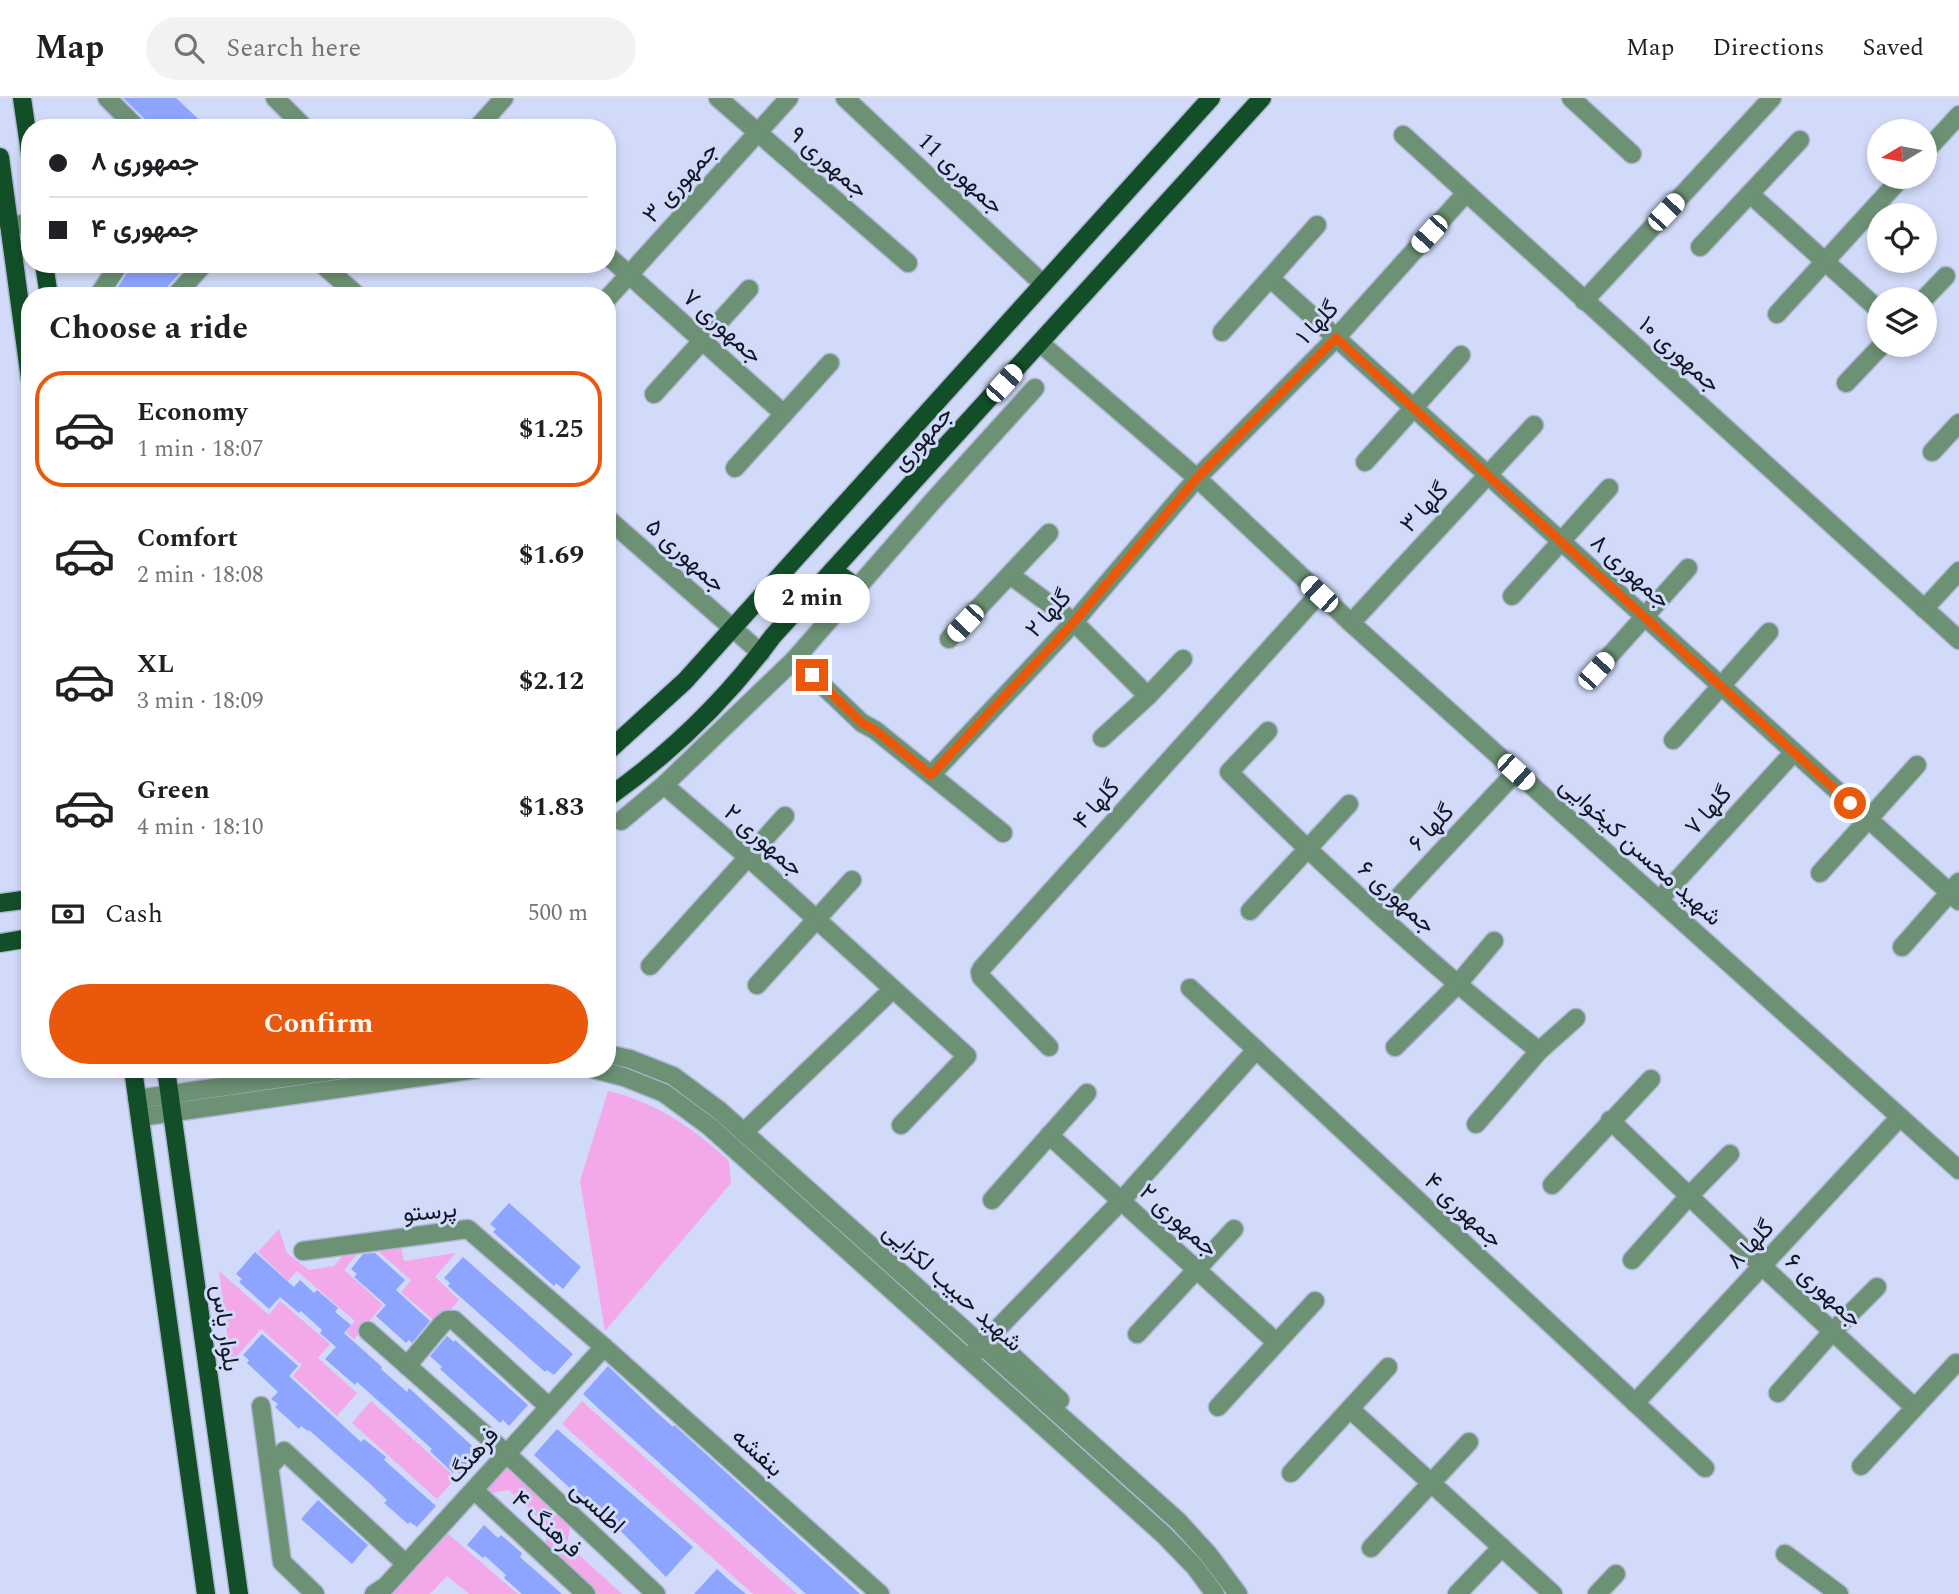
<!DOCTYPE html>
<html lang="en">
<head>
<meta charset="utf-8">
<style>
  :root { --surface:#fff; --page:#f2f2f2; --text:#202124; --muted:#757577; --line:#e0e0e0; --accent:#ea580c }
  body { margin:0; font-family:Spectral,Vazirmatn,serif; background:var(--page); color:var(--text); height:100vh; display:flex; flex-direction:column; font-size:26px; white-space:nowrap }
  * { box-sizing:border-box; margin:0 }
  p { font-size:23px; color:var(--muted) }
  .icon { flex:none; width:38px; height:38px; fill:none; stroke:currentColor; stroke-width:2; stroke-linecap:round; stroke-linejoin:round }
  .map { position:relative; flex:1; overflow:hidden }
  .drawer { position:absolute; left:21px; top:189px; width:595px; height:791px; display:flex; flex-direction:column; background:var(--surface); border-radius:28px; box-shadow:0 4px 10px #0003 }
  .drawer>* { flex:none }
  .banner { position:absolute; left:21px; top:21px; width:595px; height:154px; border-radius:28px; box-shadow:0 4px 10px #0003; display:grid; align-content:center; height:154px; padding:0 28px; background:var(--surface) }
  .needle { width:46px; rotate:260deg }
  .controls { position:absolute; left:1867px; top:21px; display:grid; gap:14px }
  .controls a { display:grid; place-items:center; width:70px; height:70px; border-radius:50%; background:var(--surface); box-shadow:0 4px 10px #0003; font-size:35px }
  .end { position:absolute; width:32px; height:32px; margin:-16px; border:9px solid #ea580c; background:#fff; box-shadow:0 0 0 4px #fff }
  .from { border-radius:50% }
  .bubble { position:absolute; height:49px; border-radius:24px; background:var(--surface); box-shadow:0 4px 10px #0003; font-size:23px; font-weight:700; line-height:49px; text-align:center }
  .car { position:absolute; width:21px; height:42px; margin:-21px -10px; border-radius:9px; box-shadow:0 0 5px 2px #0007; background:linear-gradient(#fff 24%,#345 0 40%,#fff 0 76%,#345 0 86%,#fff 0) }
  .banner b { display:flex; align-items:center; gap:24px; height:66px; font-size:26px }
  .banner b+b { border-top:2px solid var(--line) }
  .banner i { width:18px; height:18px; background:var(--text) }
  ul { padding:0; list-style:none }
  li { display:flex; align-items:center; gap:21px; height:116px; margin:0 14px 10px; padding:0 14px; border:4px solid transparent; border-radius:28px }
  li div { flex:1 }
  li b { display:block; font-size:26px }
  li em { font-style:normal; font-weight:700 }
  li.on { border-color:var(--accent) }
  li>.icon { width:63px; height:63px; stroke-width:1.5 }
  h2 { padding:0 28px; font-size:32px; line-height:84px }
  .pay { display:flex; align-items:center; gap:18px; height:77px; padding:0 28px; font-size:26px }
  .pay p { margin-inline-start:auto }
  .action { display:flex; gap:14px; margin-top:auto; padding:14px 28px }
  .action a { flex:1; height:80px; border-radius:42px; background:var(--accent); color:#fff; font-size:28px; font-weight:700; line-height:80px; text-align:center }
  header { display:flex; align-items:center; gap:42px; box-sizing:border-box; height:98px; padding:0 35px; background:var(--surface); border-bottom:2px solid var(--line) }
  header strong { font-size:33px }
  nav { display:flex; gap:38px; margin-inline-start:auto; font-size:24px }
  .search { width:490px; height:63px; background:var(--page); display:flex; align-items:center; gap:18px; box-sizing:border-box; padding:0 24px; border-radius:38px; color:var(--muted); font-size:26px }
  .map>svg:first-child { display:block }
</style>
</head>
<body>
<header>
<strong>Map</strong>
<div class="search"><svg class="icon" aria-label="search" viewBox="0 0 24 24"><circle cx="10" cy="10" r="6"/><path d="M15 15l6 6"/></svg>Search here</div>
<nav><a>Map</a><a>Directions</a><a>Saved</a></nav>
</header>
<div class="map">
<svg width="1959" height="1496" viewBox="0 0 1959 1496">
  <rect width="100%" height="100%" fill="#d1daf8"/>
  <g fill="#f3a9e9">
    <path d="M608 993C656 1004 693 1030 729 1063L731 1085 605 1233 580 1083Z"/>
    <polygon points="279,1131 287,1155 309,1172 334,1168 349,1151 364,1148 344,1172 383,1207 354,1241 346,1234 355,1223 297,1173 288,1183 258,1154"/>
    <polygon points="400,1144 404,1163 456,1155 435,1179 459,1202 438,1226 401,1194 411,1182 371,1147"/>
    <polygon points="219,1173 269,1217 280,1203 330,1246 318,1260 357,1295 337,1318 293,1278 302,1267 261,1231 237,1258 230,1259"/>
    <polygon points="371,1303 456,1380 437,1401 352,1325"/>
    <polygon points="582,1303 797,1496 753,1496 562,1326"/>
    <polygon points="507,1356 572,1419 567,1446 622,1496 586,1496 544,1457 548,1429 509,1392 480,1397"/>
    <polygon points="440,1429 518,1496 469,1496 447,1478 430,1496 395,1496 386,1488"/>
  </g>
  <g fill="#8da5fe">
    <polygon points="123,0 176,0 208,30 154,30"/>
    <polygon points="133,166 188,166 159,198 112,198"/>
    <polygon points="509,1105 581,1169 563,1191 556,1185 554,1188 493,1134 496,1131 490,1126"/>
    <polygon points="255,1154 294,1189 300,1182 314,1195 317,1192 338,1210 335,1214 351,1227 344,1235 382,1269 381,1271 407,1294 409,1290 481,1356 462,1378 456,1372 453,1375 430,1353 432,1351 412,1333 357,1284 355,1287 325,1261 336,1249 320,1235 322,1232 301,1213 299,1215 280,1199 269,1211 239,1184 242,1181 236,1176"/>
    <polygon points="375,1155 405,1182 396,1192 430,1223 412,1245 409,1242 406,1245 376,1218 386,1207 354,1179 357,1176 351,1171 363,1156"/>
    <polygon points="463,1159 573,1256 554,1277 547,1272 545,1274 448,1188 450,1185 444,1180"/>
    <polygon points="262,1236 298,1268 289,1278 361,1344 364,1341 386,1359 384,1362 436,1408 417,1429 410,1424 408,1426 384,1405 387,1402 367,1383 309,1332 308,1333 301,1328 299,1331 275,1309 278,1306 271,1301 278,1294 247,1265 249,1262 243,1257"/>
    <polygon points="447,1238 454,1244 455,1242 528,1307 509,1328 503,1322 500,1325 440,1271 442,1269 430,1258"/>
    <polygon points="608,1268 653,1311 673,1329 674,1327 860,1496 806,1496 599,1311 583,1296"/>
    <polygon points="557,1331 693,1449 666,1479 602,1414 599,1417 534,1357"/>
    <polygon points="318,1402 368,1447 352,1466 301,1421"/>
    <polygon points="484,1427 498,1440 501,1437 522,1455 520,1459 562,1496 522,1496 504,1480 506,1477 485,1458 483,1460 467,1447"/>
    <polygon points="717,1471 730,1483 746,1496 694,1496"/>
  </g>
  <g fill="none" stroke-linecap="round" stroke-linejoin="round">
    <g stroke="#afb7d3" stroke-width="21">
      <g id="minor">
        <polyline points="107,0 137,30"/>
        <polyline points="275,0 305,30"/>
        <polyline points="718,0 908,165"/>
        <polyline points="845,0 1043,186"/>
        <polyline points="1571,0 1632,56"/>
        <polyline points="477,30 504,0"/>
        <polyline points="1403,37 1959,542"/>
        <polyline points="1925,54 1959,17"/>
        <polyline points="1750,96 1880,213"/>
        <polyline points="9,128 30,125"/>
        <polyline points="1700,149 1800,42"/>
        <polyline points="607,157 784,316"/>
        <polyline points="322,166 358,198"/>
        <polyline points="1270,180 1959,803"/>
        <polyline points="98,198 119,166"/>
        <polyline points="175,198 204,166"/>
        <polyline points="607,201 789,0"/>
        <polyline points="1924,201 1946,178"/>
        <polyline points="1584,203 1772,0"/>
        <polyline points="1777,216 1902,79"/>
        <polyline points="1222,234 1317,127"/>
        <polyline points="1040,245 1197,380 1351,525 1959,1072"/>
        <polyline points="1846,285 1882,247"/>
        <polyline points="654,296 749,191"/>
        <polyline points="1932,354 1959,325"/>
        <polyline points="1365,364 1461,257"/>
        <polyline points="735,370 830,265"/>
        <polyline points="607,420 761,555"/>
        <polyline points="1010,477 1074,524 1148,598"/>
        <polyline points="1512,498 1609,390"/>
        <polyline points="1924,511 1959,473"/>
        <polyline points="1351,525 1534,327"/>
        <polyline points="949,541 1049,435"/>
        <polyline points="795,561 862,625 875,632 1003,735"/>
        <polyline points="1596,573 1688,470"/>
        <path d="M1268 633 1229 674C1327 772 1430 866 1539 953"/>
        <polyline points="1102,640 1148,598 1183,561"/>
        <polyline points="1673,642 1769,534"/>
        <polyline points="931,677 1074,524 1197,380 1336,240 1466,95"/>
        <polyline points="664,687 749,760 967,958 901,1027"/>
        <polyline points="621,723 664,687 795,561 932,404 1035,290"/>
        <polyline points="1820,775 1917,667"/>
        <polyline points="1659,802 1794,654"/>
        <polyline points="1250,813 1349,706"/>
        <polyline points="1382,817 1516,674"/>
        <polyline points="1902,849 1959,784"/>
        <polyline points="650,868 785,718"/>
        <polyline points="757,887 852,782"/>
        <polyline points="1190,890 1705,1370"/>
        <polyline points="1049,949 981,879 980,874 982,870 1319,496"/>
        <polyline points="1395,949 1457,887 1494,843"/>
        <polyline points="607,956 630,961 673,978 720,1013 1178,1423 1209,1457 1238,1496"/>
        <polyline points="593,971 624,979 664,995 709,1028 1164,1437 1195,1469 1215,1496"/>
        <polyline points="137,1001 345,971"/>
        <polyline points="140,1019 477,971"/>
        <polyline points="1610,1022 1762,1168 1914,1309"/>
        <polyline points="1476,1026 1539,953 1576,920"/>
        <polyline points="744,1034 893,891"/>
        <polyline points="1049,1037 1276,1244"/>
        <polyline points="1552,1087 1651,981"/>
        <polyline points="992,1102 1087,995"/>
        <polyline points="303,1153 468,1131 604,1249 880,1496"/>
        <polyline points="1632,1162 1689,1098 1730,1056"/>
        <polyline points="368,1233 507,1356 656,1496"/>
        <polyline points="1137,1236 1234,1131"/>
        <polyline points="990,1237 1060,1302"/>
        <polyline points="975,1254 1121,1103 1256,952"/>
        <polyline points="407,1268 442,1226 447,1222 454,1222 549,1309"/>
        <polyline points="1778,1295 1833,1233 1877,1189"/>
        <polyline points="1635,1305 1900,1019"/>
        <polyline points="261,1308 282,1464 315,1496"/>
        <polyline points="1218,1309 1315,1203"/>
        <polyline points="1350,1311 1553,1496"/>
        <polyline points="1861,1368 1956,1265"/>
        <polyline points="269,1369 284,1353 406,1466"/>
        <polyline points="1291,1375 1388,1269"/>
        <polyline points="474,1392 586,1496"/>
        <polyline points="1371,1450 1469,1344"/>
        <polyline points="1785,1456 1839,1496"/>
        <polyline points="374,1496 386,1488 406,1466 604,1249"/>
        <polyline points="1457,1496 1502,1449"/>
        <polyline points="1597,1496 1616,1476"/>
      </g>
    </g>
    <g stroke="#afb7d3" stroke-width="21">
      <g id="major">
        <polyline points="22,0 30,55"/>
        <polyline points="0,59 30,281"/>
        <polyline points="44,166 49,198"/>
        <polyline points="833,472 858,490"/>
        <polyline points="607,654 685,583 1211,0"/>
        <path d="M607 700C670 656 728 599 773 538L1262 0"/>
        <polyline points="0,805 30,801"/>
        <polyline points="0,845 30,840"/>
        <polyline points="133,971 206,1496"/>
        <polyline points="166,971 239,1496"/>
      </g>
    </g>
    <use href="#minor" stroke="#6c9174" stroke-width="18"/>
    <use href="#major" stroke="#124f28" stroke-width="18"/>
  </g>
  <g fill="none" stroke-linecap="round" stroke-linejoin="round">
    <polyline stroke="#ea580c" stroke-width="9" points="812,577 862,625 875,632 931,677 1074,524 1197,380 1336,240 1850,705"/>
  </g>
  <g text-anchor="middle" stroke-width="6" stroke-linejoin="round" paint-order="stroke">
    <g font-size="24" fill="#121728" stroke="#d1daf8">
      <text transform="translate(829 64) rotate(41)" y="8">جمهوری ۹</text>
      <text transform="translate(961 75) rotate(43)" y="8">جمهوری 11</text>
      <text transform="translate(680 84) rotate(-48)" y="8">جمهوری ۳</text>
      <text transform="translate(1317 224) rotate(-47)" y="8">گلها ۱</text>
      <text transform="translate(723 228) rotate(42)" y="8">جمهوری ۷</text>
      <text transform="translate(1680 256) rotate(42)" y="8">جمهوری ۱۰</text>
      <text transform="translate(922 340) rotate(-48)" y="8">جمهوری</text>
      <text transform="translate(1424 409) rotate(-47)" y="8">گلها ۳</text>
      <text transform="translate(686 457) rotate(42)" y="8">جمهوری ۵</text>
      <text transform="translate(1631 473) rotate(42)" y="8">جمهوری ۸</text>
      <text transform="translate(1048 515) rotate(-48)" y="8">گلها ۲</text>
      <text transform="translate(1096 706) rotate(-48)" y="8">گلها ۴</text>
      <text transform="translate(1708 712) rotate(-48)" y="8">گلها ۷</text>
      <text transform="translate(1431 729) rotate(-47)" y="8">گلها ۶</text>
      <text transform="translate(764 742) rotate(41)" y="8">جمهوری ۲</text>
      <text transform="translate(1641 753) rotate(42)" y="8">شهید محسن کیخوایی</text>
      <text transform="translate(1397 799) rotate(42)" y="8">جمهوری ۶</text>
      <text transform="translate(1464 1112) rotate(43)" y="8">جمهوری ۴</text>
      <text transform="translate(430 1113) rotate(-5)" y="8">پرستو</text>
      <text transform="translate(1179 1122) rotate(42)" y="8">جمهوری ۲</text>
      <text transform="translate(1750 1146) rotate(-47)" y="8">گلها ۸</text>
      <text transform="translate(953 1189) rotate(42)" y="8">شهید حبیب لکزایی</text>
      <text transform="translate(1824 1192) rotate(43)" y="8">جمهوری ۶</text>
      <text transform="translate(226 1230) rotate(82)" y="8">بلوار یاس</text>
      <text transform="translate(758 1354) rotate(42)" y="8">بنفشه</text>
      <text transform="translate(472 1357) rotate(-48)" y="8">فرهنگ</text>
      <text transform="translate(598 1409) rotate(43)" y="8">اطلسی</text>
      <text transform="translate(547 1426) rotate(43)" y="8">فرهنگ ۴</text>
    </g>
  </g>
</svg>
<div class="controls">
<a><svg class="needle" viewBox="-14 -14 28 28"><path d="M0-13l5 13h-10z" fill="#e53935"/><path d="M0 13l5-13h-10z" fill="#757577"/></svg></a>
<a><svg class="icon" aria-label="locate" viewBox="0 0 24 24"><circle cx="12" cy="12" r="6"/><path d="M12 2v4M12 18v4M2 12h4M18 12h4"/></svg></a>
<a><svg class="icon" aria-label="layers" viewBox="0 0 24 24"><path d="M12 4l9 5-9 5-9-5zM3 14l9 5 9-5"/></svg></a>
</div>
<i class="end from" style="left:1850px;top:705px"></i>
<i class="end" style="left:812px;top:577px"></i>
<div class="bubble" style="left:754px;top:476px;width:116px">2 min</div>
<i class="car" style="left:1666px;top:114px;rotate:43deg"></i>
<i class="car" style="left:1429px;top:136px;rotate:222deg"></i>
<i class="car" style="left:1004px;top:285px;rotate:42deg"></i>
<i class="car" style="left:1319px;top:496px;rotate:313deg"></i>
<i class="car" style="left:965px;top:525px;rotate:223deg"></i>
<i class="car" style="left:1596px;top:573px;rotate:42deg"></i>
<i class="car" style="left:1516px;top:674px;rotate:132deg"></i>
<div class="banner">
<b><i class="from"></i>جمهوری ۸</b>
<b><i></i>جمهوری ۴</b>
</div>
<section class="drawer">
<h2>Choose a ride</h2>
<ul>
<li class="on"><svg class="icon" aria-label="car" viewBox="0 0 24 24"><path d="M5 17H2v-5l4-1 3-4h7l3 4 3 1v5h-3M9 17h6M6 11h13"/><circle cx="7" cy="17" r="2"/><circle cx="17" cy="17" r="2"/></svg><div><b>Economy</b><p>1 min · 18:07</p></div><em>$1.25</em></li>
<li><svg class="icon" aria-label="car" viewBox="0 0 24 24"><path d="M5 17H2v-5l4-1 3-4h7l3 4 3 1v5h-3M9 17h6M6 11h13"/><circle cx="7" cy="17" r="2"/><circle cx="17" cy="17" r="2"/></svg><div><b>Comfort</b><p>2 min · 18:08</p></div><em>$1.69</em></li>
<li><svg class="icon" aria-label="car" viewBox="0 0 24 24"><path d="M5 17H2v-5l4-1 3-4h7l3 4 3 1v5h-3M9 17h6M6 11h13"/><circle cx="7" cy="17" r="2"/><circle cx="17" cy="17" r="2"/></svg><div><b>XL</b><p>3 min · 18:09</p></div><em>$2.12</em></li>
<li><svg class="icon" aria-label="car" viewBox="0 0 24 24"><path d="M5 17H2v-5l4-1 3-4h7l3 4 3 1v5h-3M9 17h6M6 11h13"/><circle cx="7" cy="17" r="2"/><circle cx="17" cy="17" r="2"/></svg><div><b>Green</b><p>4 min · 18:10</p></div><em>$1.83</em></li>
</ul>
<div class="pay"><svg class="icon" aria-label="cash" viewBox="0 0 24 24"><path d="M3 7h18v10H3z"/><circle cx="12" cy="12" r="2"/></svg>Cash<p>500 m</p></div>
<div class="action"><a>Confirm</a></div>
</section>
</div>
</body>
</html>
